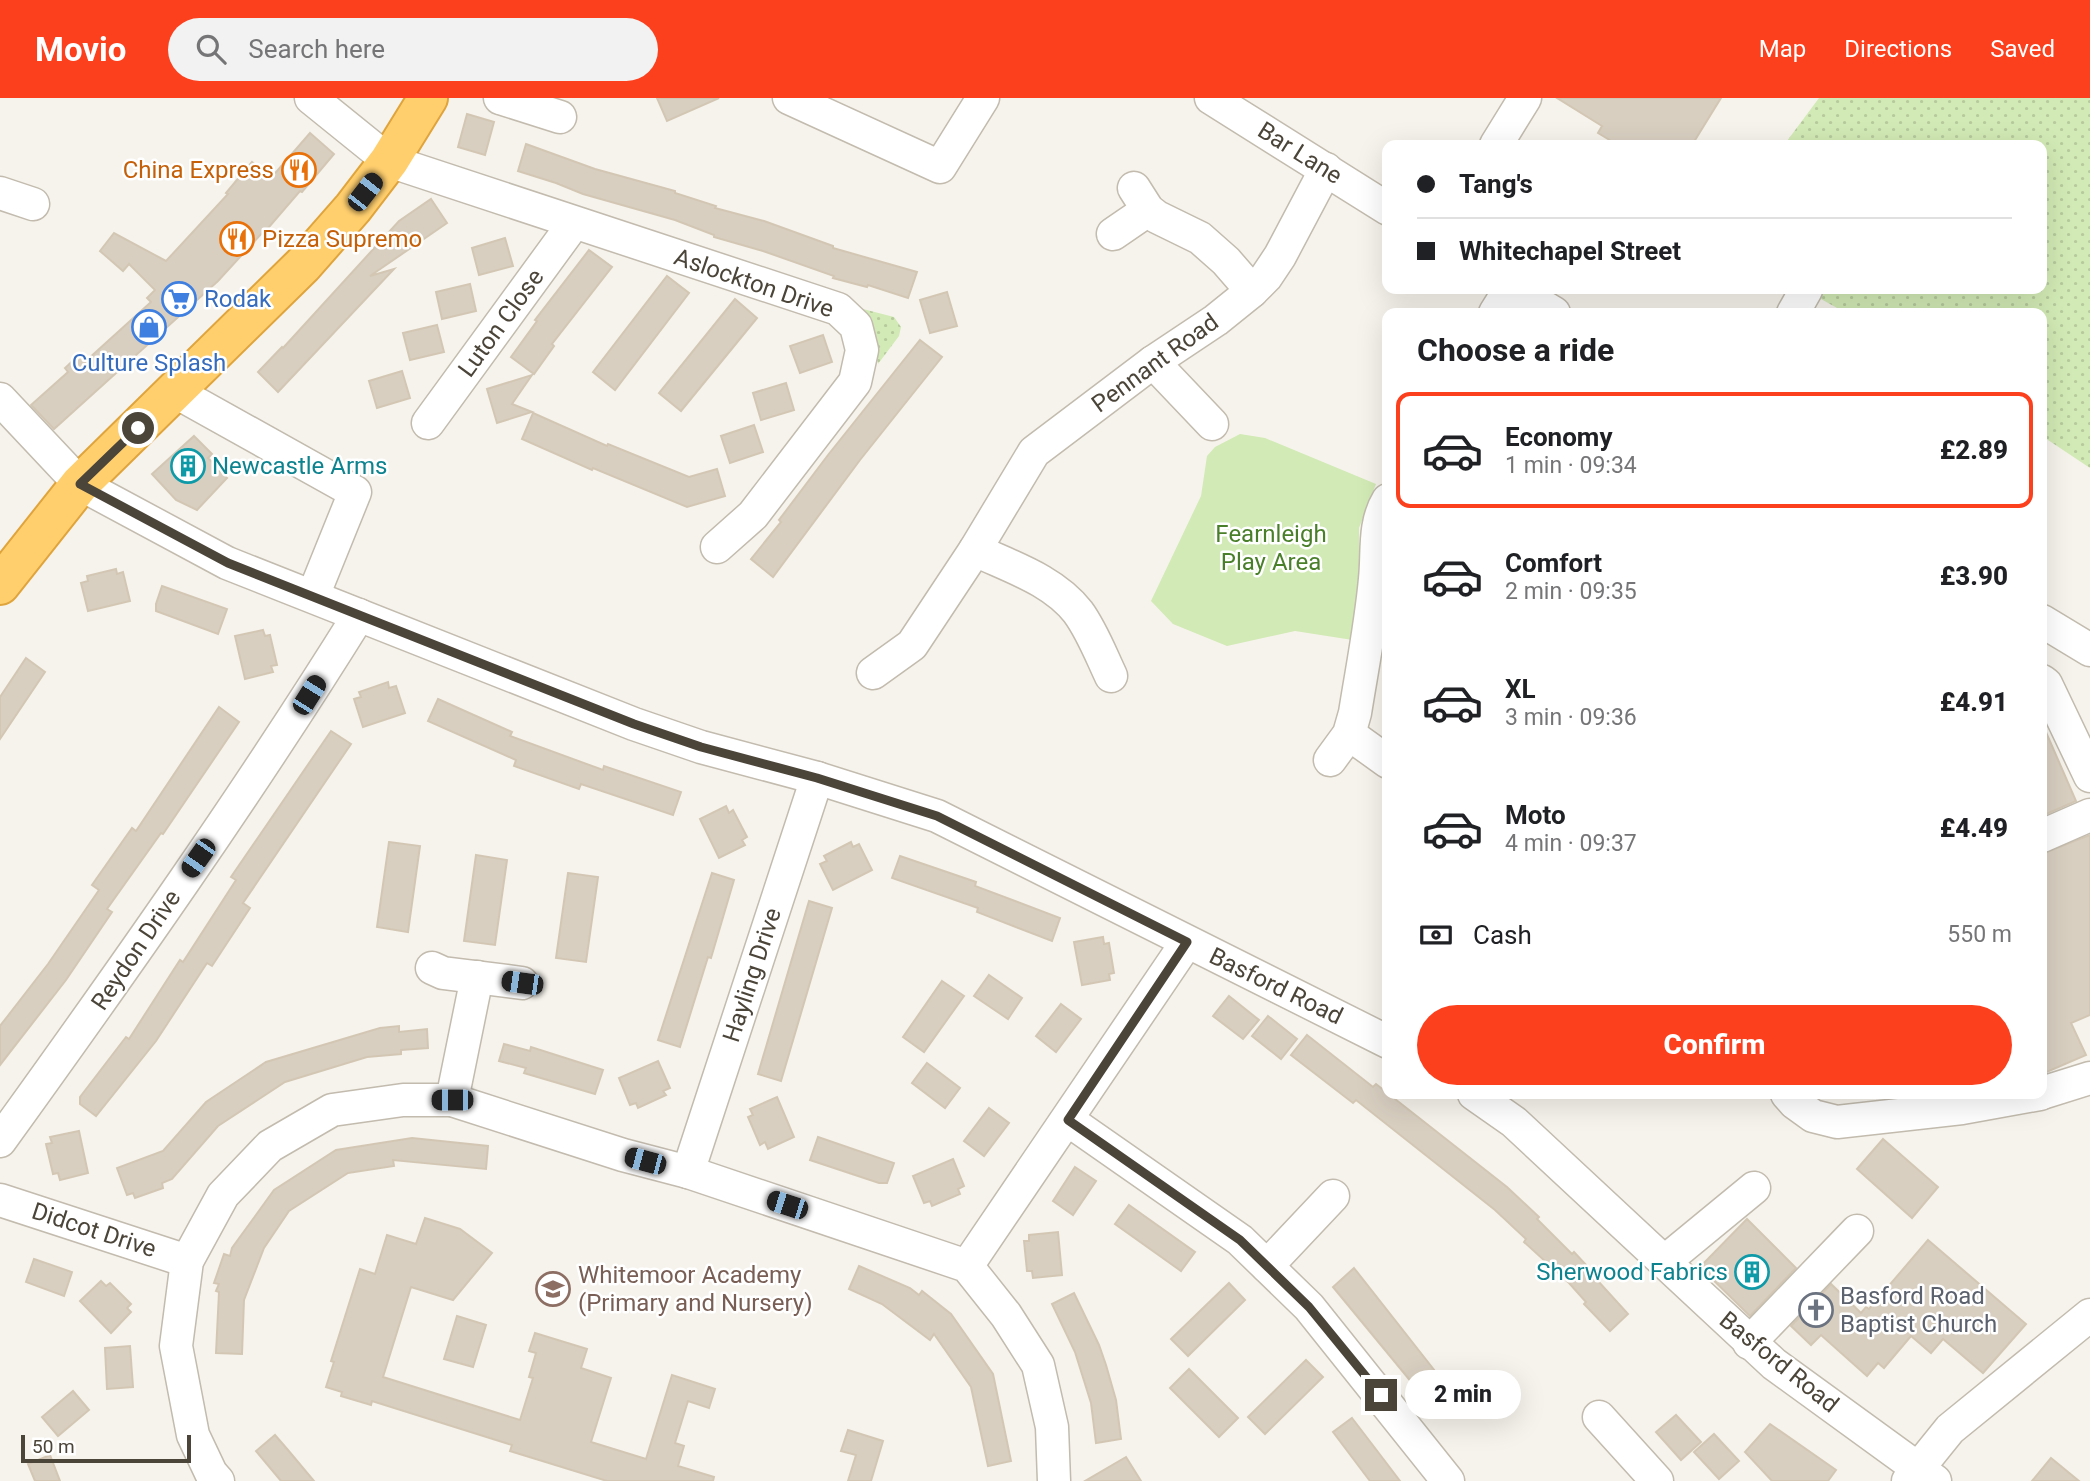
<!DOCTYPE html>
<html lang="en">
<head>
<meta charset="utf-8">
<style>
  :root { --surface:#fff; --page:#f2f2f2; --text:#202124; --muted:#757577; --line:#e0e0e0; --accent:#fc3f1d }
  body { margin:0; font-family:Roboto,sans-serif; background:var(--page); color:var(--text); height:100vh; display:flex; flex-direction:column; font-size:26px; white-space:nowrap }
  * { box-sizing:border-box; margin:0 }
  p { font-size:23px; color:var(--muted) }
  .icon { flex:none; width:38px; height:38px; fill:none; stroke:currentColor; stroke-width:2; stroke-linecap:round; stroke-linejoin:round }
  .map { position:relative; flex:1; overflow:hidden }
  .details { position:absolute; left:1382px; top:210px; width:665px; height:791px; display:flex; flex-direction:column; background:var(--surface); border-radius:14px; box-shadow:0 7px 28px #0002 }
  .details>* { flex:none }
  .guide { position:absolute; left:1382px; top:42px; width:665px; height:154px; border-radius:14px; box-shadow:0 7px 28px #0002; display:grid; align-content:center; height:154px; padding:0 35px; background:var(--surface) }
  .scale { position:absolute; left:21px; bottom:18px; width:170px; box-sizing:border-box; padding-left:7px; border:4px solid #4b4439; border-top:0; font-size:19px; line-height:24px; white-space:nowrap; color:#4b4439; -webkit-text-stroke:5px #fff; paint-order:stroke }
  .end { position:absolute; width:32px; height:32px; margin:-16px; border:9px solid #4b4439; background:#fff; box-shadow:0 0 0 4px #fff }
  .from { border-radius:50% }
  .bubble { position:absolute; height:49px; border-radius:24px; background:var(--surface); box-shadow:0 7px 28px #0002; font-size:23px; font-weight:800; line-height:49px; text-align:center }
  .car { position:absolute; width:21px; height:42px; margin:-21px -10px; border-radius:9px; box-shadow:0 0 5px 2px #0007; background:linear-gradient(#222 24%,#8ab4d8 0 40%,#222 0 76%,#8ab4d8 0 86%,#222 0) }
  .guide b { display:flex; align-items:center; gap:24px; height:66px; font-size:26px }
  .guide b+b { border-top:2px solid var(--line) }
  .guide i { width:18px; height:18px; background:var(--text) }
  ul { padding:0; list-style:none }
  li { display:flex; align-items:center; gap:21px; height:116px; margin:0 14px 10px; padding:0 21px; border:4px solid transparent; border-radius:14px }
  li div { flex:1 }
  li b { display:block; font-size:26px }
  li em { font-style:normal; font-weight:800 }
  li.selected { border-color:var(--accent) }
  li>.icon { width:63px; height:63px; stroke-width:1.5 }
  h2 { padding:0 35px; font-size:32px; line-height:84px }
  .pay { display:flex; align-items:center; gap:18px; height:77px; padding:0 35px; font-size:26px }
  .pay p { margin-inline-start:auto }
  .button { display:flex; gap:14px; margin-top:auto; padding:14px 35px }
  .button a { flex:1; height:80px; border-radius:42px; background:var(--accent); color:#fff; font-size:28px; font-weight:800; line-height:80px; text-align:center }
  header { display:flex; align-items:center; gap:42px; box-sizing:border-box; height:98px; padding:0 35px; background:var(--accent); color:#fff }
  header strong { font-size:33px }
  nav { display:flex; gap:38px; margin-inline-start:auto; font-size:24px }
  .search { width:490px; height:63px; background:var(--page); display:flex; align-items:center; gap:18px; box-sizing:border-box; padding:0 24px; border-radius:38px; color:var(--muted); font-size:26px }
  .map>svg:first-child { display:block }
</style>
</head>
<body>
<header>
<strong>Movio</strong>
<div class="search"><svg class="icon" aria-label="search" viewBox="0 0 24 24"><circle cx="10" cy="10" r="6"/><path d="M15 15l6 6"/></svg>Search here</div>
<nav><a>Map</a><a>Directions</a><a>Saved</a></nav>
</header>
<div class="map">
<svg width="2090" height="1383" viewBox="0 0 2090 1383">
  <defs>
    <pattern id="grass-dots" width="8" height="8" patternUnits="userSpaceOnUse" patternTransform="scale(1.75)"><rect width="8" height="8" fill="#d2eab5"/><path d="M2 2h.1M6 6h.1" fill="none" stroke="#b6ca9c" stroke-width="1.8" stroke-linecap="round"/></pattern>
  </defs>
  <rect width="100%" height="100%" fill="#f6f3ec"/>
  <g fill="url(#grass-dots)">
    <polygon points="1819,0 2090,0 2090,370 2042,338 2042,215 1846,215 1803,191 2042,191 2042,47 1784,47"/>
    <polygon points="859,210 894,219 901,229 899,238 878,266 874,244"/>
  </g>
  <polygon fill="#d2eab5" points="1240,336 1265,340 1376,386 1359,430 1359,543 1295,533 1227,548 1173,526 1151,503 1201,398 1207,358 1215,349"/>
  <g fill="#d8cfc1" stroke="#d3c7b4" stroke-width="2">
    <polygon points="657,0 719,0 667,23"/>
    <polygon points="1557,0 1721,0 1692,47 1618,47 1598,35 1602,28"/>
    <polygon points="467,16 494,24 485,57 458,49"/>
    <polygon points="310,35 334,56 302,94 300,93 263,136 262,135 218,183 54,331 31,307 68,274 65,270 81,255 87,262 151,204 147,200 155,192 129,166 123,173 100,153 114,135 166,163 228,96 226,95 252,64 271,80"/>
    <polygon points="526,46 595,71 675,93 675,95 716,108 715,110 764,123 833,148 833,150 917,174 908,200 868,187 867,189 833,180 834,178 763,153 714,139 714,137 675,122 583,96 556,85 518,73"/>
    <polygon points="431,101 447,125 370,178 394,171 278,294 258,274 282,249 283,250 399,123"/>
    <polygon points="505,140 513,168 479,177 472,150"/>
    <polygon points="589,152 612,169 552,246 554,248 534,276 511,259 537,223 535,222"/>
    <polygon points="667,178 689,195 615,292 593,274"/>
    <polygon points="470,186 476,213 442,221 436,194"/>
    <polygon points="947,194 957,228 930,235 920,202"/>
    <polygon points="735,201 757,220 681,313 659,295"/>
    <polygon points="437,227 444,254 410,262 403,235"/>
    <polygon points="823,237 832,264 800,275 790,248"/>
    <polygon points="920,242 942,259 860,362 773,479 751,461 781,424 779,422 828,357"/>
    <polygon points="402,273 410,300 377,310 369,283"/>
    <polygon points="532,277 512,306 532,314 497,325 487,291"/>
    <polygon points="786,285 794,312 761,322 753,295"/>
    <polygon points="533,315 607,348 608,346 689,379 717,371 725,398 687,409 593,370 592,372 522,341"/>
    <polygon points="754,327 763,354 730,365 721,338"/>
    <polygon points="194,338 212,356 208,360 227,380 197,412 176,402 152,376"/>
    <polygon points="116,471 117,476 123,474 130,503 88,513 81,485 88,483 87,478"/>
    <polygon points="162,488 227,511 218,536 156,513 156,506"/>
    <polygon points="263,532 265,538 270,537 277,567 271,568 273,574 245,581 235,538"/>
    <polygon points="26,560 45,574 0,641 0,599"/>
    <polygon points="388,584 389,590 396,588 405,615 363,629 354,601 361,599 359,594"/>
    <polygon points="438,601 512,634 510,638 603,672 604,668 681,694 673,717 581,686 579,691 514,668 516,662 428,623"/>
    <polygon points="219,609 239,624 163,736 161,735 107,811 112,814 66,882 0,967 0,928 48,866 99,792 92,787 132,730 136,733"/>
    <polygon points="2042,625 2076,703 2042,718"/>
    <polygon points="331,633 351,646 243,805 250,810 212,868 207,865 156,943 96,1018 80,1006 80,999 126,939 129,941 180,862 183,864 236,782 231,779"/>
    <polygon points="726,708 729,715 733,712 747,739 742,742 745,747 719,760 700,721"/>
    <polygon points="2090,737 2090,917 2071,925 2086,957 2042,976 2042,756"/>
    <polygon points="389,744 420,748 408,834 377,829"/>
    <polygon points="851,744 853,749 859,746 872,772 833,792 820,766 827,763 824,758"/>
    <polygon points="476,757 507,762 495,847 464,843"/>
    <polygon points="900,758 976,784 975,788 1060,820 1052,843 977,814 978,810 892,780"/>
    <polygon points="568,775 598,779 586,864 556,860"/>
    <polygon points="712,775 734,782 711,860 708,859 680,949 658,942"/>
    <polygon points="809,803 832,810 781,983 758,976"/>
    <polygon points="1103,839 1104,846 1109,845 1114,875 1109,876 1110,882 1082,887 1074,844"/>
    <polygon points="989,877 1022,900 1008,921 974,898"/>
    <polygon points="942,883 964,898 924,954 903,939"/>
    <polygon points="1229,898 1259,922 1243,941 1213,918"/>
    <polygon points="1061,906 1081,921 1056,954 1036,938"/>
    <polygon points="1268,918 1297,941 1281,961 1252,938"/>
    <polygon points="399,928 399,934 427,931 428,950 401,952 401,956 367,959 285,984 218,1028 172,1081 162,1085 163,1090 135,1100 133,1095 127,1097 117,1070 163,1053 206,1004 266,964 380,930"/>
    <polygon points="1307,937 1373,989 1376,986 1507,1089 1539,1119 1537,1121 1572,1156 1574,1154 1587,1168 1600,1181 1598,1183 1628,1216 1610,1233 1584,1206 1586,1204 1569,1185 1524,1144 1526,1141 1495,1112 1356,1002 1353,1005 1291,957"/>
    <polygon points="504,946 530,953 531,949 603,972 595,996 524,975 526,970 499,963"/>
    <polygon points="658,963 670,990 663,993 666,997 638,1010 636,1005 630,1007 619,980"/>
    <polygon points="927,965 960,990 945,1010 912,985"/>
    <polygon points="777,999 794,1039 768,1051 765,1044 760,1047 748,1019 753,1017 750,1011"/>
    <polygon points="989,1010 1009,1025 984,1058 964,1043"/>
    <polygon points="79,1033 88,1075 60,1082 58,1075 53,1076 46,1046 52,1045 50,1039"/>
    <polygon points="818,1039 894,1065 887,1085 879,1085 810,1062"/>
    <polygon points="412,1040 488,1048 486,1071 393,1062 394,1068 348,1075 289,1113 264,1150 244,1202 242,1256 216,1255 219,1194 216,1193 219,1186 214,1185 224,1156 230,1158 232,1150 274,1092 336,1052"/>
    <polygon points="1883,1041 1938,1089 1912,1120 1857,1071"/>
    <polygon points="953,1061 964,1088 958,1091 960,1096 932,1108 930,1103 924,1105 913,1078"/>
    <polygon points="1075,1069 1096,1083 1073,1117 1053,1103"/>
    <polygon points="1129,1107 1195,1154 1181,1173 1115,1126"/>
    <polygon points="425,1120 460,1131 492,1155 453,1202 411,1189 383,1279 520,1322 533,1280 529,1279 536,1255 529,1253 535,1235 587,1251 581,1270 611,1280 591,1344 646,1361 672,1277 715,1291 709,1310 688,1303 675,1345 684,1348 678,1368 714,1379 713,1383 607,1383 510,1353 512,1347 372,1303 371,1307 341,1298 342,1294 326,1289 334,1264 331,1263 360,1171 375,1176 387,1137 416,1146"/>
    <polygon points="1747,1121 1796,1170 1750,1218 1700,1169"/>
    <polygon points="1058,1134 1062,1177 1033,1180 1032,1173 1027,1173 1024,1143 1029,1143 1029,1137"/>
    <polygon points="1928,1142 2026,1226 1983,1275 1943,1241 1931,1255 1911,1238 1884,1270 1878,1265 1867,1278 1821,1237 1811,1247 1791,1228 1831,1186 1861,1215 1866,1209 1869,1211"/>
    <polygon points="34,1161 72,1174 64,1198 26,1184"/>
    <polygon points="859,1168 910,1190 919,1197 922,1193 951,1216 993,1276 1011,1363 988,1368 971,1289 934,1236 930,1242 882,1206 849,1191"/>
    <polygon points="1354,1170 1446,1287 1427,1303 1333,1189"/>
    <polygon points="101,1183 106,1188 110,1185 131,1206 127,1210 131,1214 111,1235 80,1203"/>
    <polygon points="1229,1185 1245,1202 1188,1258 1171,1241"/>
    <polygon points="1074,1195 1099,1247 1106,1267 1116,1302 1121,1341 1096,1345 1091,1305 1075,1254 1052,1206"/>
    <polygon points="457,1218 486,1227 473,1269 444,1261"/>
    <polygon points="130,1248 133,1289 107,1291 105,1250"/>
    <polygon points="1306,1262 1323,1279 1265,1336 1248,1319"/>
    <polygon points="1189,1271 1238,1320 1219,1339 1170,1290"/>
    <polygon points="73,1293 89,1312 58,1338 42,1319"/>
    <polygon points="1676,1317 1701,1344 1681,1362 1656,1334"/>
    <polygon points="1352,1320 1378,1354 1400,1383 1370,1383 1333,1334"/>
    <polygon points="1770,1326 1836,1372 1828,1383 1772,1383 1745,1354"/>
    <polygon points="848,1332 883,1343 871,1383 848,1383 856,1357 841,1353"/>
    <polygon points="1714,1336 1739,1363 1719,1381 1694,1354"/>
    <polygon points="275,1337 288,1352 314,1383 281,1383 256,1353"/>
    <polygon points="50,1357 60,1383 35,1383 28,1366"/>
    <polygon points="1126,1359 1141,1383 1085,1383"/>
    <polygon points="2051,1360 2079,1383 2032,1383"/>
  </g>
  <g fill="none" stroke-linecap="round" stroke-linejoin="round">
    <g stroke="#c2bbae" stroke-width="35">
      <g id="minor">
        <polyline points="311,0 389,63 838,211 856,228 862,252 855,284 753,417 717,449"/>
        <polyline points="500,0 560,19"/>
        <polyline points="789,0 940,69 983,0"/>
        <polyline points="1211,0 1388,111"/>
        <polyline points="1496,47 1525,0"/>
        <polyline points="1134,90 1148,112 1157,119 1200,140 1226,163 1252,193"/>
        <polyline points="0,95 33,106"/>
        <polyline points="1113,136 1148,112"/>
        <polyline points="1514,191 1554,215"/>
        <polyline points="1495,215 1510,191"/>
        <polyline points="1793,215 1806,192"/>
        <polyline points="1153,264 1212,326"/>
        <polyline points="174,293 355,394 313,498"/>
        <polyline points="0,301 80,386 227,465 634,626 701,649 817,680 937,718 1388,944"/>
        <polyline points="428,325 574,125"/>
        <path d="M975 452C1011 469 1053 482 1078 514 1092 533 1101 557 1111 578"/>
        <polyline points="2042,523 2090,552"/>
        <polyline points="873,575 912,547 975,452 1034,354 1153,264 1216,222 1252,193 1266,179 1280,158 1326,71"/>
        <polyline points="2042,583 2046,586 2090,678"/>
        <polyline points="1349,636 1388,664"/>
        <path d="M1330 662 1349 636 1355 615C1362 571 1371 526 1375 481 1378 454 1373 427 1388 402"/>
        <polyline points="2042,738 2090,717"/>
        <polyline points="432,870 443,875 522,885"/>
        <polyline points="2042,995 2090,980"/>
        <polyline points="1474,996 1514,1024 1774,1266 1935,1383"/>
        <polyline points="1787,996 1795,1005 1813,1018 1837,1024 1962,1010 2040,996"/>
        <polyline points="452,1002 477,879"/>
        <polyline points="1068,1022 1240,1142 1309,1209 1448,1383"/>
        <path d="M0 1043C124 871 247 697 359 517"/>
        <polyline points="688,1074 817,680"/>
        <polyline points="0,1102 187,1163"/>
        <polyline points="1664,1164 1754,1090"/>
        <polyline points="967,1168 1187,844"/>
        <polyline points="1267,1168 1333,1098"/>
        <polyline points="1749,1245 1857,1133"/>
        <polyline points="1599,1319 1657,1383"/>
        <polyline points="218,1383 211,1375 193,1337 176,1248 187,1163 223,1097 270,1048 332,1012 403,1002 452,1002 623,1057 688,1074 967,1168 1006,1217 1038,1267 1052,1329 1054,1383"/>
        <polyline points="1908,1383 1950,1331 2090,1217"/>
      </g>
    </g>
    <g stroke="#e0a43c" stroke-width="42">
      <polyline id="highway" points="0,487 80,386 303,167 353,110 389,63 428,0"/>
    </g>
    <use href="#minor" stroke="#fff" stroke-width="32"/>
    <use href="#highway" stroke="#ffcf6e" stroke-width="38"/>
  </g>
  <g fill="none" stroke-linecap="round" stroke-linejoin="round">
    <polyline stroke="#4b4439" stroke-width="9" points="138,330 80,386 228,465 634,626 701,649 817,680 937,718 1187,844 1068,1022 1240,1142 1309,1209 1381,1297"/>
  </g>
  <defs>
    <g id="restaurant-ring" transform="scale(1.75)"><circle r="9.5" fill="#fff" stroke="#e8710a" stroke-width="1.5"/><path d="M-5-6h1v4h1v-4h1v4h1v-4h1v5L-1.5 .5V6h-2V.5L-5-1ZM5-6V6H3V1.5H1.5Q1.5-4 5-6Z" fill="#e8710a"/></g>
    <g id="supermarket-ring" transform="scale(1.75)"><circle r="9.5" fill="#fff" stroke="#3f7fe0" stroke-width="1.5"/><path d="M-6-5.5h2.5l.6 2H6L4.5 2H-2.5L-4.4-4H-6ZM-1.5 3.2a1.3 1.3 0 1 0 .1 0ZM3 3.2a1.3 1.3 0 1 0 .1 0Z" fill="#3f7fe0"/></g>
    <g id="shop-ring" transform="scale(1.75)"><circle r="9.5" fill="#fff" stroke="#3f7fe0" stroke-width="1.5"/><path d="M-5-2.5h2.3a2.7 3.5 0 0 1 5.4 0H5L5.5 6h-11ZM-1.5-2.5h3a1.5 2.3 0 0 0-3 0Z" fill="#3f7fe0"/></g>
    <g id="building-ring" transform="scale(1.75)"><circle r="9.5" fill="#fff" stroke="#0f9aa8" stroke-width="1.5"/><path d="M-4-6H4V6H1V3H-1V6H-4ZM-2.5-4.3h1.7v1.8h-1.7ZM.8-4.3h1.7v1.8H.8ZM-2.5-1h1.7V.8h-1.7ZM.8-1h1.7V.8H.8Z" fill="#0f9aa8"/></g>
    <g id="school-ring" transform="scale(1.75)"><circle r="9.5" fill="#fff" stroke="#8d6e63" stroke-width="1.5"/><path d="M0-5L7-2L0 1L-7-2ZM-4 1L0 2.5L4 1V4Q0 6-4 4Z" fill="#8d6e63"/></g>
    <g id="church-ring" transform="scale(1.75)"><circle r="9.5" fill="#fff" stroke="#6b7280" stroke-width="1.5"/><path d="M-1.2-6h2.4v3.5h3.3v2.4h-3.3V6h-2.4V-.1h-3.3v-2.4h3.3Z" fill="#6b7280"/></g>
  </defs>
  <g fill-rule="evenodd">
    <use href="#restaurant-ring" x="299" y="72"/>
    <use href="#restaurant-ring" x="237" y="141"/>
    <use href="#supermarket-ring" x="179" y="201"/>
    <use href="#shop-ring" x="149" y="229"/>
    <use href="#building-ring" x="188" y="368"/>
    <use href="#building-ring" x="1752" y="1174"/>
    <use href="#school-ring" x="553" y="1191"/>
    <use href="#church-ring" x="1816" y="1212"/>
  </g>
  <g text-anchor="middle" stroke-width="5" stroke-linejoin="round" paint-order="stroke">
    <g font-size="24" fill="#4b4439" stroke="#fff">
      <text transform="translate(1300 55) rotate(32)" y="8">Bar Lane</text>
      <text transform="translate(754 185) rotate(19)" y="8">Aslockton Drive</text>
      <text transform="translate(501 225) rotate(-54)" y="8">Luton Close</text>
      <text transform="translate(1155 265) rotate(-36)" y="8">Pennant Road</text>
      <text transform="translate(136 852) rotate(-56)" y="8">Reydon Drive</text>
      <text transform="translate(752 877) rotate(-72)" y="8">Hayling Drive</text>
      <text transform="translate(1276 888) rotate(26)" y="8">Basford Road</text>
      <text transform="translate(94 1132) rotate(18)" y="8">Didcot Drive</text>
      <text transform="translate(1779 1264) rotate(39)" y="8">Basford Road</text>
    </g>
    <g font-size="24" fill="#c56008" stroke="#fff" text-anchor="end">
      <text x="274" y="80">China Express</text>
      <text x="262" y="149" text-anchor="start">Pizza Supremo</text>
    </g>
    <g font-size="24" fill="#366cbe" stroke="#fff" text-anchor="start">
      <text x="204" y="209">Rodak</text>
      <text x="149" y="273" text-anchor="middle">Culture Splash</text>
    </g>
    <g font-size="24" fill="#0d838f" stroke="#fff" text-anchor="start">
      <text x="212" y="376">Newcastle Arms</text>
      <text x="1728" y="1182" text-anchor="end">Sherwood Fabrics</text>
    </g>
    <g font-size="24" fill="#4a7f2a" stroke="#fff">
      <text x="1271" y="444">Fearnleigh<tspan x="1271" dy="28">Play Area</tspan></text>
    </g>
    <g font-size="24" fill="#785e54" stroke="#fff" text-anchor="start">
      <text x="578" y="1185">Whitemoor Academy<tspan x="578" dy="28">(Primary and Nursery)</tspan></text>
    </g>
    <g font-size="24" fill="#5b616d" stroke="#fff" text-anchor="start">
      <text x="1840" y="1206">Basford Road<tspan x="1840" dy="28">Baptist Church</tspan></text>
    </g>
  </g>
</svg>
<div class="scale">50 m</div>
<i class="end from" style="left:138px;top:330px"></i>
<i class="end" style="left:1381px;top:1297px"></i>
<div class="bubble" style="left:1405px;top:1272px;width:116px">2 min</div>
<i class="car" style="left:365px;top:94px;rotate:38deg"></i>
<i class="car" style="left:309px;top:597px;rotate:32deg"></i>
<i class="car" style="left:198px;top:760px;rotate:215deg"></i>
<i class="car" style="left:522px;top:885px;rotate:278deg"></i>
<i class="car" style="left:452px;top:1002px;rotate:270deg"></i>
<i class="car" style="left:645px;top:1063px;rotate:285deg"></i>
<i class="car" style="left:787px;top:1107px;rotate:288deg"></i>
<div class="guide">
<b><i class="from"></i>Tang's</b>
<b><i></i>Whitechapel Street</b>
</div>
<section class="details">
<h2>Choose a ride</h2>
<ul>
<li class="selected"><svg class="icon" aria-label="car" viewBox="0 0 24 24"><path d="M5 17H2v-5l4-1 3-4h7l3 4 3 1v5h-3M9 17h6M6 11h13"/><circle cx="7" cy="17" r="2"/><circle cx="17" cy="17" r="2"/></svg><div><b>Economy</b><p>1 min · 09:34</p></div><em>£2.89</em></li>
<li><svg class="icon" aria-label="car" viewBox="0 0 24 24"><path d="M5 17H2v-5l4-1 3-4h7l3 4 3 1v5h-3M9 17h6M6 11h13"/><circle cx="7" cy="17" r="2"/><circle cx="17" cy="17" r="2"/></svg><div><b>Comfort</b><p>2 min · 09:35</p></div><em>£3.90</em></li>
<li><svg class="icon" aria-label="car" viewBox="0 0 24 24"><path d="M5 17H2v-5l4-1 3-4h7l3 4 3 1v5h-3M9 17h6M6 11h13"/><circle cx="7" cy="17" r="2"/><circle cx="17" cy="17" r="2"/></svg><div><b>XL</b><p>3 min · 09:36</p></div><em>£4.91</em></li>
<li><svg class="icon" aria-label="car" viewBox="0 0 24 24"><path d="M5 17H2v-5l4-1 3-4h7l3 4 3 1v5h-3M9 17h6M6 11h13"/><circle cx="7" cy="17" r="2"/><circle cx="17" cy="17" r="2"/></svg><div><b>Moto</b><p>4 min · 09:37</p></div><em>£4.49</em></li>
</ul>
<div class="pay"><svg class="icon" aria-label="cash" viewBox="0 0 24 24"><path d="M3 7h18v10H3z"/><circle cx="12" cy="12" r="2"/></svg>Cash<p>550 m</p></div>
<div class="button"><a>Confirm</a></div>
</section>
</div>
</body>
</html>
